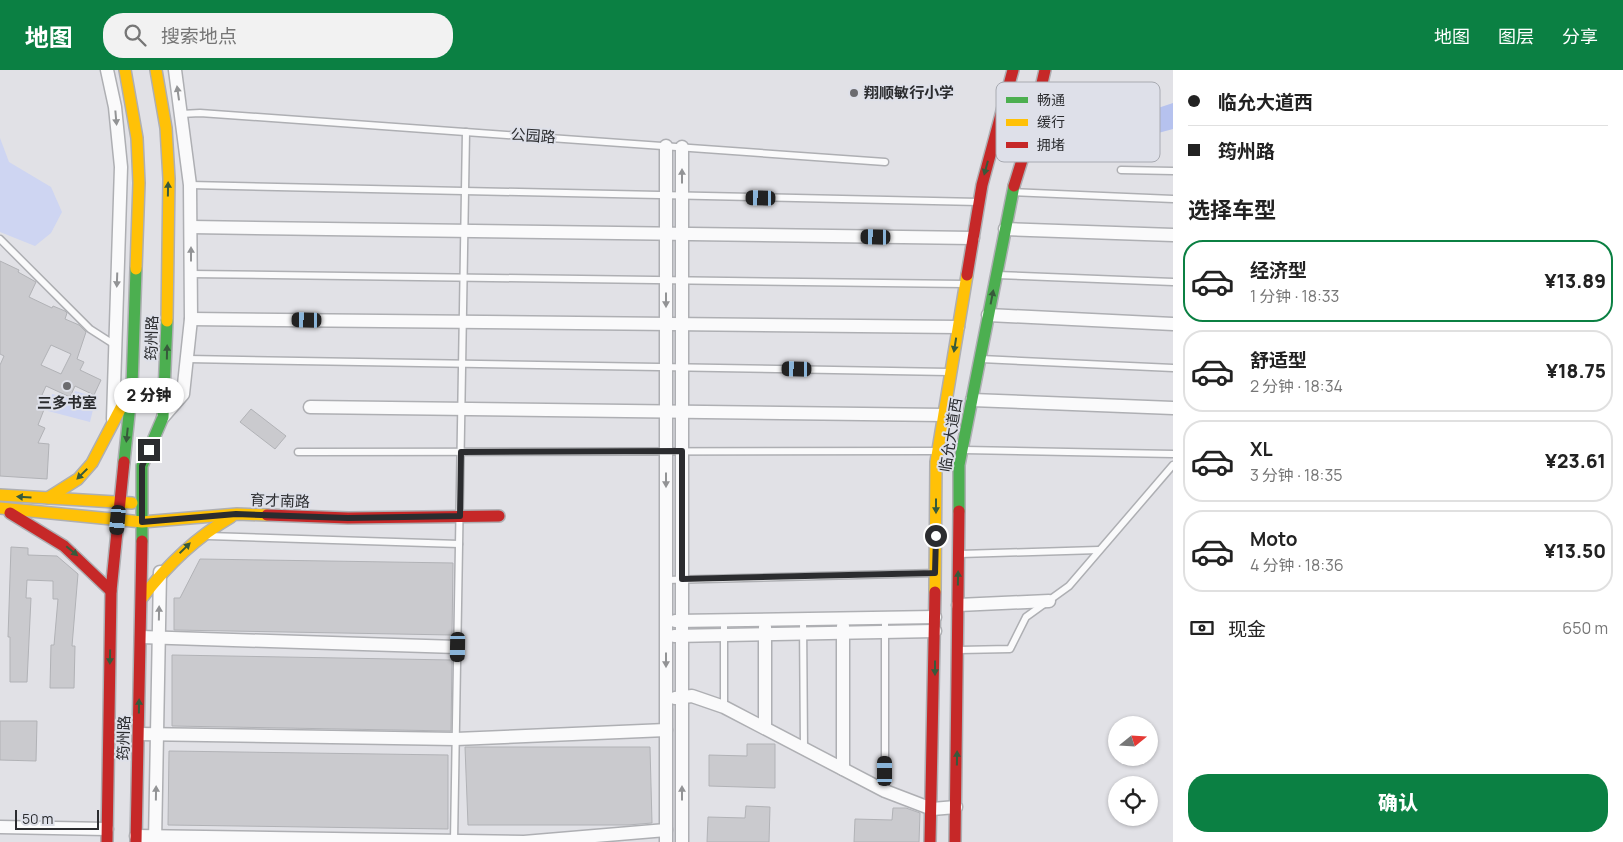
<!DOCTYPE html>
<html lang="zh">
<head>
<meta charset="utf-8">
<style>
  :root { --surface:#fff; --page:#f2f2f2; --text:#222; --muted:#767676; --line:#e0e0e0; --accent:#0b8043 }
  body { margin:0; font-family:Manrope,"Noto Sans SC",sans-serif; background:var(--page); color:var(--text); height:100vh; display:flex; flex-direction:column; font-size:19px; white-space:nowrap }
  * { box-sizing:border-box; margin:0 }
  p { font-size:16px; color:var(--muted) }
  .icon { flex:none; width:28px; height:28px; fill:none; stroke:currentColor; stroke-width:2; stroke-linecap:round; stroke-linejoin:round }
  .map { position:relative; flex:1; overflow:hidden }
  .panel { display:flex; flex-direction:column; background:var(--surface); width:450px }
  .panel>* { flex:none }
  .top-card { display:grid; align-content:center; height:110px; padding:0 15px; background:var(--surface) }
  .needle { width:32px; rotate:72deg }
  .fabs { position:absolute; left:1108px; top:646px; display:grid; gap:10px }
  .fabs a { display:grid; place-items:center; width:50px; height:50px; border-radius:50%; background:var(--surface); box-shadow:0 1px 4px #0004; font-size:25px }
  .scale { position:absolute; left:15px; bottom:12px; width:84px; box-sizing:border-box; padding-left:5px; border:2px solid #2b2c2f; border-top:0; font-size:14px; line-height:18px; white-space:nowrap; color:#2b2c2f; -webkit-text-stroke:4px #dee0e9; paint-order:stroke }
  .end { position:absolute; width:22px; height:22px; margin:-11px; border:6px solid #2b2c2f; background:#fff; box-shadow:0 0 0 2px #fff }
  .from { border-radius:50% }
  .bubble { position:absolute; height:35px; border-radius:18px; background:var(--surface); box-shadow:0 1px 4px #0004; font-size:16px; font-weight:800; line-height:35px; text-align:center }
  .car { position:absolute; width:15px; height:30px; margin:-15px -8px; border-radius:6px; box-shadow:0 0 4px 1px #0007; background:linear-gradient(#222 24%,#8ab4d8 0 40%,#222 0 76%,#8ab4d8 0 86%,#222 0) }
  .top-card b { display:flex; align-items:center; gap:18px; height:48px; font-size:19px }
  .top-card b+b { border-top:1px solid var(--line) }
  .top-card i { width:12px; height:12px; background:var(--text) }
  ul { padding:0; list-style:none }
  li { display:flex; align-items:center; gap:15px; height:82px; margin:0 10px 8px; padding:0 5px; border:2px solid var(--line); border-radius:20px }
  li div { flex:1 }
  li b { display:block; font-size:19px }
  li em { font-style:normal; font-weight:800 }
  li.selected { border-color:var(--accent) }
  li>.icon { width:45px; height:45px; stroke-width:1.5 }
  h2 { padding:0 15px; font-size:22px; line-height:60px }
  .pay { display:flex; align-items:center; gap:12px; height:55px; padding:0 15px; font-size:19px }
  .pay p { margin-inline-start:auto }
  .cta { display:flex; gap:10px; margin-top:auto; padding:10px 15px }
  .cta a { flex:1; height:58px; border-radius:20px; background:var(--accent); color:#fff; font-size:20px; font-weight:800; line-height:58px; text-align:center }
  header { display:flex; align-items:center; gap:30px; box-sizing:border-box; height:70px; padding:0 25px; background:var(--accent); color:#fff }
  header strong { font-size:24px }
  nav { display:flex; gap:28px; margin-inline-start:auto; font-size:18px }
  .search { width:350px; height:45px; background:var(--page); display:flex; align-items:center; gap:12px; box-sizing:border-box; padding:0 18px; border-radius:20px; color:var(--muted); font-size:19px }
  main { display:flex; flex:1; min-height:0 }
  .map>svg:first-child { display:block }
</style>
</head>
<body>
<header>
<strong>地图</strong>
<div class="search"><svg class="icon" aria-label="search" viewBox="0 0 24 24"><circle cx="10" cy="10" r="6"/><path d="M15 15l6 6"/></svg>搜索地点</div>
<nav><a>地图</a><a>图层</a><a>分享</a></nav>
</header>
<main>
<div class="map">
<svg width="1173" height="772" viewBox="0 0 1173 772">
  <rect width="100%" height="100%" fill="#e1e1e6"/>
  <g fill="#ced5f2">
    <polygon points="0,68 9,92 51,117 62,142 51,163 35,176 0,162"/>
    <polygon points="75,321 96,327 90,352 48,341 52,324 73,329"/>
  </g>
  <path fill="#b6c2ee" d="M1173 33V59C1126 71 1077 88 1029 81Z"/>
  <g fill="#cacace" stroke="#b1b2b6" fill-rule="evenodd">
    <path d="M0 191 19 200 18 202 36 212 29 227 52 238 53 236 65 241 67 243 65 249 79 255 86 262 77 289 84 292 80 300 101 310 94 325 75 316 70 327 46 316 38 334 45 337 38 355 45 358 38 373 49 374 47 409 0 406V295L4 286 0 284ZM51 275 71 284 61 304 41 295Z"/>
    <polygon points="251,339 286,366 275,379 240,352"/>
    <polygon points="11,477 28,478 28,485 57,486 78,504 72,576 75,576 74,618 50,618 51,575 54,575 58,529 53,529 53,511 27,510 26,528 31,528 27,612 10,612 10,567 8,567"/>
    <polygon points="200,489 453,493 452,565 174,560 174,528 180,528"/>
    <polygon points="172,585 452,590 451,661 172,656"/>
    <polygon points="0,651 37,651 36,691 0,690"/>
    <polygon points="747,674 775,674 775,718 709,716 709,685 747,686"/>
    <polygon points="465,677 650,677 652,753 628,755 468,755"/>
    <polygon points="169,681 448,685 448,759 168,755"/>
    <polygon points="746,736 770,737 769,772 707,772 708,747 745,748"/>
    <polygon points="893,738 906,738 920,743 919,772 854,772 855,749 892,750"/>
  </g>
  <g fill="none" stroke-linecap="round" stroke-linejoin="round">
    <g stroke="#aeafb3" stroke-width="9">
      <g id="lane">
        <polyline points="181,44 200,43 885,92"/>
        <polyline points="1121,100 1173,101"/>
        <polyline points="190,115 979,132"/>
        <polyline points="1013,122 1173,129"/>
        <polyline points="0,169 90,259 115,275"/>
        <polyline points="191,204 964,214"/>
        <polyline points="997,205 1173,212"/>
        <polyline points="188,289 949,302"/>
        <polyline points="981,289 1173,298"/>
        <polyline points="964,380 1173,384"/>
        <polyline points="298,382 936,381"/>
        <polyline points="208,466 459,474"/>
        <polyline points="960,484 1099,480"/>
        <polyline points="666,510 935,503"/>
        <polyline points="885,548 885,721"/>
        <polyline points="803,549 804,679"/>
        <polyline points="959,580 1010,579 1026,547 1069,516 1173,395"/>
        <polyline points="724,637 724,550"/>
        <polyline points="454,771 466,62"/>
      </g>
    </g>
    <g stroke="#aeafb3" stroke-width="15">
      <g id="street">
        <polyline points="107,0 115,37 121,97 113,349"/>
        <polyline points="666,76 666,772"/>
        <polyline points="682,77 682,772"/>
        <polyline points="191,157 973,168"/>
        <polyline points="1005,159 1173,165"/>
        <polyline points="988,245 1173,254"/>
        <polyline points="191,249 958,257"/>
        <polyline points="972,330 1173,338"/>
        <polyline points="310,337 944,345"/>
        <polyline points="163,347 183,324 191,249 190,115 175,0"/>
        <polyline points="958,535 1049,531"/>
        <polyline points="675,551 935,547"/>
        <polyline points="765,557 765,658"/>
        <polyline points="674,566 935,561"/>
        <polyline points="141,567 457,577"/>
        <polyline points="675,628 692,626 724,637 885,721 932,739 956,737"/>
        <polyline points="139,664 456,669 666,660"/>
        <polyline points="843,699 843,556"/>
        <polyline points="0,757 107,759"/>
        <polyline points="136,766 524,772 666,760"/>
        <polyline points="155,772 160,502"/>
      </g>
    </g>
    <g stroke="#aeafb3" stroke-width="14">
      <g id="fast">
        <polyline points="124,392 132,316 136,199"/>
        <polyline points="959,441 959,395 1014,116"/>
        <polyline points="142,471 142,396 163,347 167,251"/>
      </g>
    </g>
    <g stroke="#aeafb3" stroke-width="14">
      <g id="slow">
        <polyline points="125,0 137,68 139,113 136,199"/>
        <polyline points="156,0 166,58 169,109 167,251"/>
        <polyline points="0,425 132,433"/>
        <polyline points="48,428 78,409 92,393 126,328"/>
        <polyline points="0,438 142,452 237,444 267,445"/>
        <polyline points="935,522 936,392 967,205"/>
        <path d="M142 528C167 495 195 468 231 447"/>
      </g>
    </g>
    <g stroke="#aeafb3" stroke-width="14">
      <g id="jam">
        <polyline points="1014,116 1031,61 1045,0"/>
        <polyline points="967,205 982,115 1013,0"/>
        <polyline points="10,443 64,476 111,521"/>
        <polyline points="267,445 348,448 499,446"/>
        <polyline points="107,772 111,521 124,392"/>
        <polyline points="136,772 142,471"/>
        <polyline points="930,772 935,522"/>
        <polyline points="955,772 959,441"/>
      </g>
    </g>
    <use href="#lane" stroke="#fafafb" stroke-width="6"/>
    <use href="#street" stroke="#fafafb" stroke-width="12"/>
    <use href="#fast" stroke="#4caf50" stroke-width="11"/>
    <use href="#slow" stroke="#ffc107" stroke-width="11"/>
    <use href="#jam" stroke="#c62828" stroke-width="11"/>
  </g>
  <defs><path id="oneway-solid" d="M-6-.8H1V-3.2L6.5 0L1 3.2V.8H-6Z" transform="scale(1.25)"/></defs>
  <g fill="#929395">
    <use href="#oneway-solid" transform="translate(178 23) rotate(-98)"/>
    <use href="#oneway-solid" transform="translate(116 48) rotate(85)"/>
    <use href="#oneway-solid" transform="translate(682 106) rotate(-90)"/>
    <use href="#oneway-solid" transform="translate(191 184) rotate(-90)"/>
    <use href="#oneway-solid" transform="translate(117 210) rotate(92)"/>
    <use href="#oneway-solid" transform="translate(666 230) rotate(90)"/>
    <use href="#oneway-solid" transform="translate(666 410) rotate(90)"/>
    <use href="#oneway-solid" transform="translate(159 543) rotate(-89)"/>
    <use href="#oneway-solid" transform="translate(666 590) rotate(90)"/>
    <use href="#oneway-solid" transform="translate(156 723) rotate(-89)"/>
    <use href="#oneway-solid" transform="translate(682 723) rotate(-90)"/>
  </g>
  <g fill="#375a3b">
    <use href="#oneway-solid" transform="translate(986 98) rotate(105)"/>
    <use href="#oneway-solid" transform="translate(168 119) rotate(-89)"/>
    <use href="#oneway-solid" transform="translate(992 227) rotate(-79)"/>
    <use href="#oneway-solid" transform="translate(955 275) rotate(99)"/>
    <use href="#oneway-solid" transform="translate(167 282) rotate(-89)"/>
    <use href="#oneway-solid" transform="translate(127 365) rotate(96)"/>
    <use href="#oneway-solid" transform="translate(82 404) rotate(135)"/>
    <use href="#oneway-solid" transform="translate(24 427) rotate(-176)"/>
    <use href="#oneway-solid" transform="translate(936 436) rotate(90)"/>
    <use href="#oneway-solid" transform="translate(185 478) rotate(-44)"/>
    <use href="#oneway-solid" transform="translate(72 481) rotate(40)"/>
    <use href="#oneway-solid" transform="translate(958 508) rotate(-89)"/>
    <use href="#oneway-solid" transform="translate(110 587) rotate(91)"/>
    <use href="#oneway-solid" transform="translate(935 598) rotate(90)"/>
    <use href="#oneway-solid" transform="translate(139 636) rotate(-89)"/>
    <use href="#oneway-solid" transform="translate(957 688) rotate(-89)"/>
  </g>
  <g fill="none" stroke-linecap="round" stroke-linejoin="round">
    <polyline stroke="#2b2c2f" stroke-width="6" points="149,380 142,396 142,452 236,444 348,448 460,446 461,382 682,381 682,509 935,503 936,466"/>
  </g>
  <g fill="#6b6b6f" stroke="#dee0e9" stroke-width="2">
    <circle cx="854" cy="23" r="5"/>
    <circle cx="67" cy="316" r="5"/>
  </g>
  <g text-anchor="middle" stroke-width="4" stroke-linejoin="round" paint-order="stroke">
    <g font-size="15" font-weight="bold" fill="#2b2c2f" stroke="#dee0e9" text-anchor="start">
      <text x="864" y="28">翔顺敏行小学</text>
      <text x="67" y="338" text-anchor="middle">三多书室</text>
    </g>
    <g font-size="15" fill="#2b2c2f" stroke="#dee0e9">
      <text transform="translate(533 66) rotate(4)" y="5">公园路</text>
      <text transform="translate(152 268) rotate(-89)" y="5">筠州路</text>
      <text transform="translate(951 365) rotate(-81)" y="5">临允大道西</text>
      <text transform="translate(280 431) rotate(2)" y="5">育才南路</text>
      <text transform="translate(124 668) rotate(-89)" y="5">筠州路</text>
    </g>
  </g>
  <rect x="996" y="12" width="164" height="80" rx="8" fill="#dee0e9" stroke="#a8aab1" stroke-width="1"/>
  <rect x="1006" y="27" width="22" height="6" fill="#4caf50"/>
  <rect x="1006" y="49" width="22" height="7" fill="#ffc107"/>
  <rect x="1006" y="72" width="22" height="6" fill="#c62828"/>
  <g font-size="14" fill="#2b2c2f">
    <text x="1037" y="35">畅通</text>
    <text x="1037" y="57">缓行</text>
    <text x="1037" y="80">拥堵</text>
  </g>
</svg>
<div class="fabs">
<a><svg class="needle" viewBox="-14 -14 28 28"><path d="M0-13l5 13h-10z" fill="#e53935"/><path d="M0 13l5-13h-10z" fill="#767676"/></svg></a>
<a><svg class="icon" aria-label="locate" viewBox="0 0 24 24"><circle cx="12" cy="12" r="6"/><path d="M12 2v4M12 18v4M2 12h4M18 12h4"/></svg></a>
</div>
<div class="scale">50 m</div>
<i class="end from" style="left:936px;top:466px"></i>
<i class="end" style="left:149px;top:380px"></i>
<div class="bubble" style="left:114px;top:308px;width:70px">2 分钟</div>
<i class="car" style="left:761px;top:128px;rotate:271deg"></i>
<i class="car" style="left:876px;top:167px;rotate:271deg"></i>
<i class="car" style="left:307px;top:250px;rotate:271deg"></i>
<i class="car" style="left:797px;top:299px;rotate:271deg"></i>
<i class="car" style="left:118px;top:450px;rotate:185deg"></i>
<i class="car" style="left:458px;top:577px;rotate:181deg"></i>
<i class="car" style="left:885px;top:701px;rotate:0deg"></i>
</div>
<section class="panel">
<div class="top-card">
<b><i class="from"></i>临允大道西</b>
<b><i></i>筠州路</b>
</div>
<h2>选择车型</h2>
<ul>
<li class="selected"><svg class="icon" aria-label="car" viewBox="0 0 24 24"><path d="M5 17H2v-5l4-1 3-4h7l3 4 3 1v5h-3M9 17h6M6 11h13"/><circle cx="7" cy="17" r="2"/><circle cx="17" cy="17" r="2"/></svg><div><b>经济型</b><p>1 分钟 · 18:33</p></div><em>¥13.89</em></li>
<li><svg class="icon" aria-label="car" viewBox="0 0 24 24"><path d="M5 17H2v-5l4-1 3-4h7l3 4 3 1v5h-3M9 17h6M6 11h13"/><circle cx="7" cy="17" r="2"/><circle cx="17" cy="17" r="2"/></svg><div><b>舒适型</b><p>2 分钟 · 18:34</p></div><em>¥18.75</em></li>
<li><svg class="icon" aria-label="car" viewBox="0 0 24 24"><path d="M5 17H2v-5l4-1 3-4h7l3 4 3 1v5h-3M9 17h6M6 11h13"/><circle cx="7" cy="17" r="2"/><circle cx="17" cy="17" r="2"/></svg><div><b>XL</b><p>3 分钟 · 18:35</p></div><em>¥23.61</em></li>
<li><svg class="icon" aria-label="car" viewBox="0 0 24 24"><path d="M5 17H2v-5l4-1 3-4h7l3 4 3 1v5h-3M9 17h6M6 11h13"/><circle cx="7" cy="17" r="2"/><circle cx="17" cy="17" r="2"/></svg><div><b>Moto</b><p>4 分钟 · 18:36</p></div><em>¥13.50</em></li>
</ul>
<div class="pay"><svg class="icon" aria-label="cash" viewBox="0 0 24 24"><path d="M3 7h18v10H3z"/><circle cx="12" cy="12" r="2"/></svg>现金<p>650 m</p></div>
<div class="cta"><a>确认</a></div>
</section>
</main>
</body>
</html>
